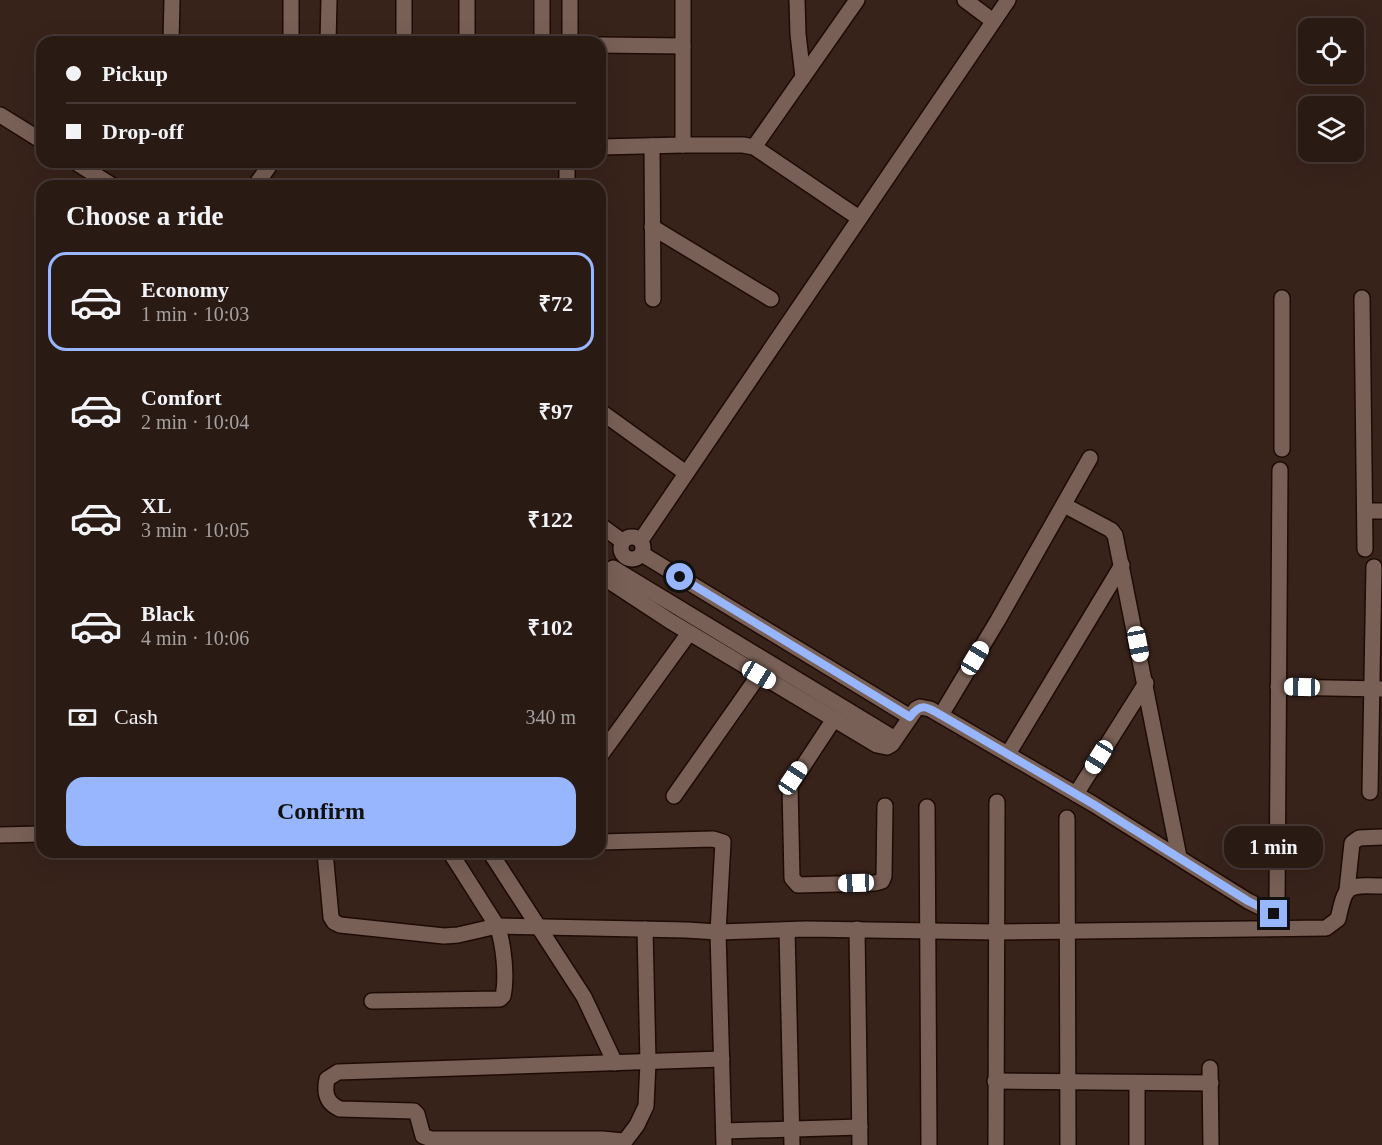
<!DOCTYPE html>
<html lang="en">
<head>
<meta charset="utf-8">
<style>
  :root { --surface:#2a1a14; --page:#362722; --text:#f1f3f6; --muted:#a5a1a0; --line:#463834; --accent:#97b6fd }
  body { margin:0; font-family:Georgia,serif; background:var(--page); color:var(--text); height:100vh; display:flex; flex-direction:column; font-size:22px; white-space:nowrap }
  * { box-sizing:border-box; margin:0 }
  p { font-size:20px; color:var(--muted) }
  .icon { flex:none; width:33px; height:33px; fill:none; stroke:currentColor; stroke-width:2; stroke-linecap:round; stroke-linejoin:round }
  .map { position:relative; flex:1; overflow:hidden }
  .drawer { position:absolute; left:36px; top:180px; width:570px; height:678px; display:flex; flex-direction:column; background:var(--surface); border-radius:18px; box-shadow:0 6px 24px #0002,0 0 0 2px var(--line) }
  .drawer>* { flex:none }
  .hud { position:absolute; left:36px; top:36px; width:570px; height:132px; border-radius:18px; box-shadow:0 6px 24px #0002,0 0 0 2px var(--line); display:grid; align-content:center; height:132px; padding:0 30px; background:var(--surface) }
  .fabs { position:absolute; left:1298px; top:18px; display:grid; gap:12px }
  .fabs a { display:grid; place-items:center; width:66px; height:66px; border-radius:12px; background:var(--surface); box-shadow:0 6px 24px #0002,0 0 0 2px var(--line); font-size:30px }
  .end { position:absolute; width:27px; height:27px; margin:-14px; border:8px solid #97b6fd; background:#111; box-shadow:0 0 0 3px #111 }
  .from { border-radius:50% }
  .bubble { position:absolute; height:42px; border-radius:18px; background:var(--surface); box-shadow:0 6px 24px #0002,0 0 0 2px var(--line); font-size:20px; font-weight:600; line-height:42px; text-align:center }
  .car { position:absolute; width:18px; height:36px; margin:-18px -9px; border-radius:8px; box-shadow:0 0 4px 2px #0007; background:linear-gradient(#fff 24%,#345 0 40%,#fff 0 76%,#345 0 86%,#fff 0) }
  .hud b { display:flex; align-items:center; gap:21px; height:57px; font-size:22px }
  .hud b+b { border-top:2px solid var(--line) }
  .hud i { width:15px; height:15px; background:var(--text) }
  ul { padding:0; list-style:none }
  li { display:flex; align-items:center; gap:18px; height:99px; margin:0 12px 9px; padding:0 18px; border:3px solid transparent; border-radius:18px }
  li div { flex:1 }
  li b { display:block; font-size:22px }
  li em { font-style:normal; font-weight:600 }
  li.current { border-color:var(--accent) }
  li>.icon { width:54px; height:54px; stroke-width:1.5 }
  h2 { padding:0 30px; font-size:27px; line-height:72px }
  .pay { display:flex; align-items:center; gap:15px; height:66px; padding:0 30px; font-size:22px }
  .pay p { margin-inline-start:auto }
  .primary-button { display:flex; gap:12px; margin-top:auto; padding:12px 30px }
  .primary-button a { flex:1; height:69px; border-radius:18px; background:var(--accent); color:#111; font-size:24px; font-weight:600; line-height:69px; text-align:center }
  .map>svg:first-child { display:block }
</style>
</head>
<body>
<div class="map">
<svg width="1382" height="1145" viewBox="0 0 1382 1145">
  <rect width="100%" height="100%" fill="#38231b"/>
  <g fill="none" stroke-linecap="round" stroke-linejoin="round">
    <g stroke="#1e0b05" stroke-width="18">
      <g id="street">
        <polyline points="467,0 467,42"/>
        <polyline points="542,0 542,42"/>
        <polyline points="570,0 570,42"/>
        <polyline points="683,0 683,145"/>
        <polyline points="797,0 798,34 803,77"/>
        <polyline points="965,0 993,21"/>
        <polyline points="171,42 172,0"/>
        <polyline points="291,42 291,0"/>
        <polyline points="328,42 329,0"/>
        <polyline points="404,42 404,0"/>
        <polyline points="600,45 683,46"/>
        <polyline points="0,115 42,141"/>
        <polyline points="652,146 653,299"/>
        <polyline points="600,147 683,145 743,145 754,147 859,218"/>
        <polyline points="754,147 857,0"/>
        <polyline points="75,162 113,186"/>
        <polyline points="255,186 272,162"/>
        <polyline points="567,186 567,162"/>
        <polyline points="652,227 771,299"/>
        <polyline points="1362,298 1365,549"/>
        <polyline points="600,411 686,473"/>
        <polyline points="1282,449 1282,298"/>
        <polyline points="1064,505 1111,530 1115,535 1179,857"/>
        <polyline points="1365,511 1382,511"/>
        <polyline points="600,525 622,541"/>
        <circle cx="632" cy="548" r="11"/>
        <polyline points="641,540 1008,0"/>
        <polyline points="642,554 910,717"/>
        <polyline points="613,568 895,739"/>
        <polyline points="606,579 670,621 877,745 887,747 892,744 916,709 920,707 930,709 1093,804 1248,901 1274,914 1277,906 1280,470"/>
        <polyline points="1278,687 1382,689"/>
        <polyline points="941,715 998,620 1090,458"/>
        <polyline points="834,719 790,786 792,878 798,885 875,883 882,881 884,876 885,806"/>
        <polyline points="1008,754 1122,565"/>
        <polyline points="600,756 689,633"/>
        <polyline points="1370,792 1374,567"/>
        <polyline points="1076,794 1146,683"/>
        <polyline points="674,796 759,675"/>
        <polyline points="927,807 929,1145"/>
        <polyline points="1067,818 1068,1145"/>
        <polyline points="0,835 42,834"/>
        <polyline points="600,842 713,839 723,842 718,932 724,1145"/>
        <path d="M325 852 331 917 334 922 340 925 444 936 458 935 497 926 686 930 718 932 806 929 996 932 1326 928 1338 919C1346 884 1346 885 1382 886"/>
        <polyline points="490,852 584,997 615,1063"/>
        <polyline points="1347,890 1352,843 1359,838 1382,837"/>
        <polyline points="857,929 860,1145"/>
        <polyline points="787,930 792,1145"/>
        <path d="M372 1001 500 999 503 996C507 978 504 944 497 926L450 852"/>
        <polyline points="1210,1068 1211,1145"/>
        <polyline points="995,1081 1211,1083"/>
        <polyline points="1137,1083 1137,1145"/>
        <polyline points="724,1131 860,1127"/>
        <path d="M623 1141 602 1139H431L423 1136 417 1114 414 1111 340 1109C326 1103 324 1093 327 1079L338 1072 722 1059"/>
        <polyline points="622,1145 637,1125 646,1106 648,1062 645,929"/>
        <polyline points="996,1145 997,802"/>
      </g>
    </g>
    <use href="#street" stroke="#796057" stroke-width="15"/>
  </g>
  <g fill="none" stroke-linecap="round" stroke-linejoin="round">
    <path stroke="#97b6fd" stroke-width="8" d="M680 577 910 717C921 702 927 707 941 715L1093 804 1248 901 1274 914"/>
  </g>
</svg>
<div class="fabs">
<a><svg class="icon" aria-label="locate" viewBox="0 0 24 24"><circle cx="12" cy="12" r="6"/><path d="M12 2v4M12 18v4M2 12h4M18 12h4"/></svg></a>
<a><svg class="icon" aria-label="layers" viewBox="0 0 24 24"><path d="M12 4l9 5-9 5-9-5zM3 14l9 5 9-5"/></svg></a>
</div>
<i class="end from" style="left:680px;top:577px"></i>
<i class="end" style="left:1274px;top:914px"></i>
<div class="bubble" style="left:1224px;top:826px;width:99px">1 min</div>
<i class="car" style="left:1138px;top:644px;rotate:169deg"></i>
<i class="car" style="left:975px;top:658px;rotate:31deg"></i>
<i class="car" style="left:759px;top:675px;rotate:121deg"></i>
<i class="car" style="left:1302px;top:687px;rotate:271deg"></i>
<i class="car" style="left:1099px;top:757px;rotate:212deg"></i>
<i class="car" style="left:793px;top:778px;rotate:34deg"></i>
<i class="car" style="left:856px;top:883px;rotate:268deg"></i>
<div class="hud">
<b><i class="from"></i>Pickup</b>
<b><i></i>Drop-off</b>
</div>
<section class="drawer">
<h2>Choose a ride</h2>
<ul>
<li class="current"><svg class="icon" aria-label="car" viewBox="0 0 24 24"><path d="M5 17H2v-5l4-1 3-4h7l3 4 3 1v5h-3M9 17h6M6 11h13"/><circle cx="7" cy="17" r="2"/><circle cx="17" cy="17" r="2"/></svg><div><b>Economy</b><p>1 min · 10:03</p></div><em>₹72</em></li>
<li><svg class="icon" aria-label="car" viewBox="0 0 24 24"><path d="M5 17H2v-5l4-1 3-4h7l3 4 3 1v5h-3M9 17h6M6 11h13"/><circle cx="7" cy="17" r="2"/><circle cx="17" cy="17" r="2"/></svg><div><b>Comfort</b><p>2 min · 10:04</p></div><em>₹97</em></li>
<li><svg class="icon" aria-label="car" viewBox="0 0 24 24"><path d="M5 17H2v-5l4-1 3-4h7l3 4 3 1v5h-3M9 17h6M6 11h13"/><circle cx="7" cy="17" r="2"/><circle cx="17" cy="17" r="2"/></svg><div><b>XL</b><p>3 min · 10:05</p></div><em>₹122</em></li>
<li><svg class="icon" aria-label="car" viewBox="0 0 24 24"><path d="M5 17H2v-5l4-1 3-4h7l3 4 3 1v5h-3M9 17h6M6 11h13"/><circle cx="7" cy="17" r="2"/><circle cx="17" cy="17" r="2"/></svg><div><b>Black</b><p>4 min · 10:06</p></div><em>₹102</em></li>
</ul>
<div class="pay"><svg class="icon" aria-label="cash" viewBox="0 0 24 24"><path d="M3 7h18v10H3z"/><circle cx="12" cy="12" r="2"/></svg>Cash<p>340 m</p></div>
<div class="primary-button"><a>Confirm</a></div>
</section>
</div>
</body>
</html>
